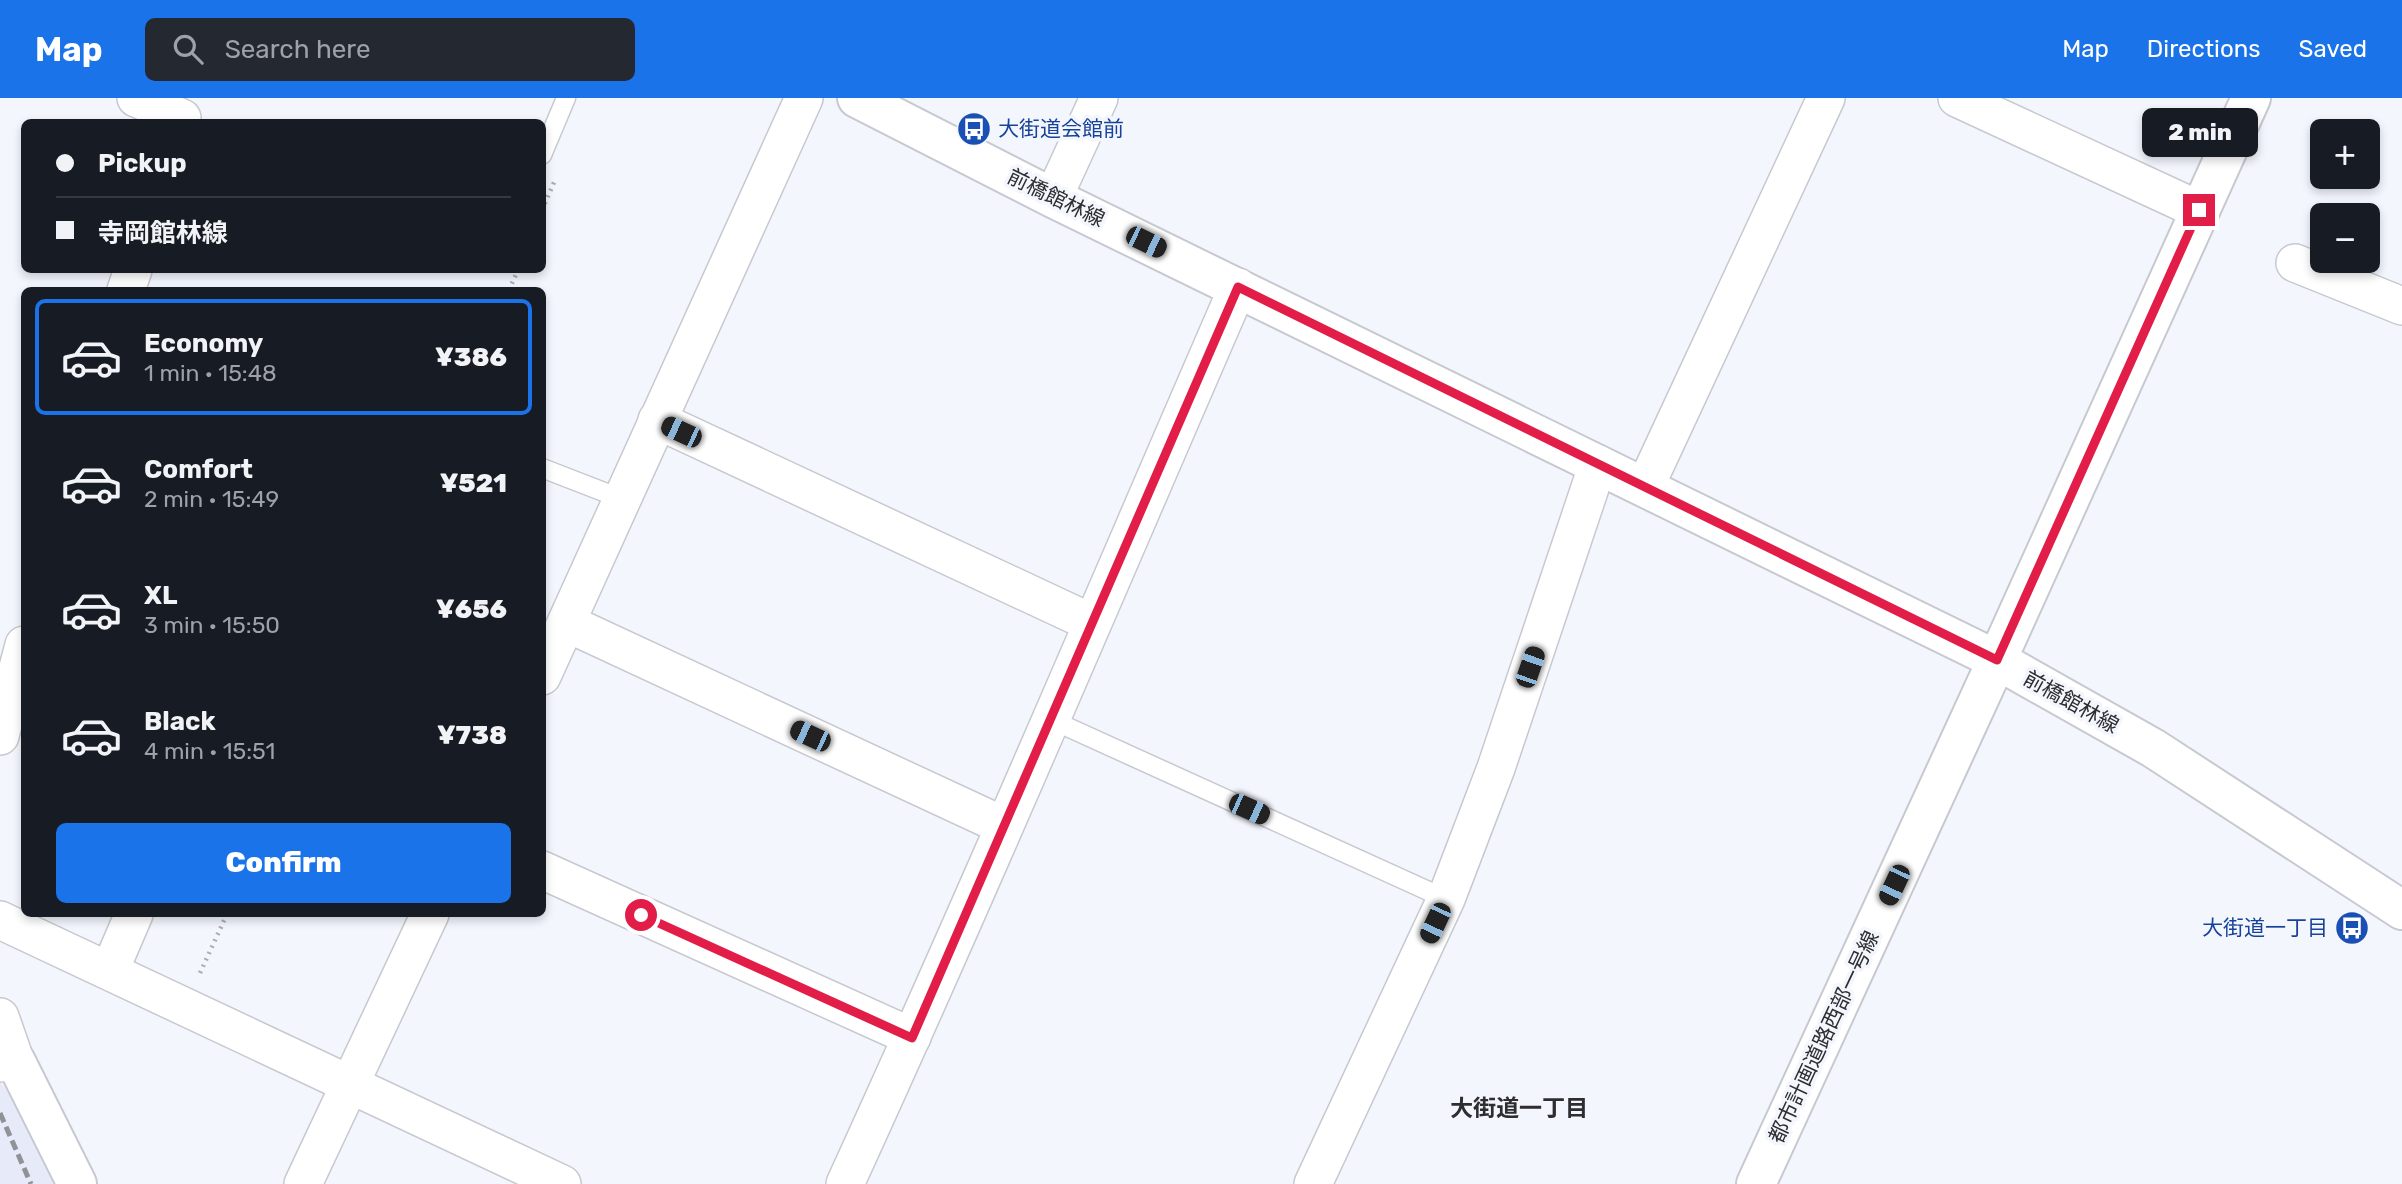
<!DOCTYPE html>
<html lang="en">
<head>
<meta charset="utf-8">
<style>
  :root { --surface:#171b24; --page:#242831; --text:#f1f3f6; --muted:#9ea1a6; --line:#363941; --accent:#1a73e8 }
  body { margin:0; font-family:Rubik,"Noto Sans JP",sans-serif; background:var(--page); color:var(--text); height:100vh; display:flex; flex-direction:column; font-size:26px; white-space:nowrap }
  * { box-sizing:border-box; margin:0 }
  p { font-size:23px; color:var(--muted) }
  .icon { flex:none; width:38px; height:38px; fill:none; stroke:currentColor; stroke-width:2; stroke-linecap:round; stroke-linejoin:round }
  .map { position:relative; flex:1; overflow:hidden }
  .details { position:absolute; left:21px; top:189px; width:525px; height:630px; display:flex; flex-direction:column; background:var(--surface); border-radius:10px; box-shadow:0 4px 10px #0003 }
  .details>* { flex:none }
  .hud { position:absolute; left:21px; top:21px; width:525px; height:154px; border-radius:10px; box-shadow:0 4px 10px #0003; display:grid; align-content:center; height:154px; padding:0 35px; background:var(--surface) }
  .tools { position:absolute; left:2310px; top:21px; display:grid; gap:14px }
  .tools a { display:grid; place-items:center; width:70px; height:70px; border-radius:10px; background:var(--surface); box-shadow:0 4px 10px #0003; font-size:35px }
  .end { position:absolute; width:32px; height:32px; margin:-16px; border:9px solid #e11d48; background:#fff; box-shadow:0 0 0 4px #fff }
  .from { border-radius:50% }
  .bubble { position:absolute; height:49px; border-radius:10px; background:var(--surface); box-shadow:0 4px 10px #0003; font-size:23px; font-weight:800; line-height:49px; text-align:center }
  .car { position:absolute; width:21px; height:42px; margin:-21px -10px; border-radius:9px; box-shadow:0 0 5px 2px #0007; background:linear-gradient(#222 24%,#8ab4d8 0 40%,#222 0 76%,#8ab4d8 0 86%,#222 0) }
  .hud b { display:flex; align-items:center; gap:24px; height:66px; font-size:26px }
  .hud b+b { border-top:2px solid var(--line) }
  .hud i { width:18px; height:18px; background:var(--text) }
  ul { padding:12px 0 0; list-style:none }
  li { display:flex; align-items:center; gap:21px; height:116px; margin:0 14px 10px; padding:0 21px; border:4px solid transparent; border-radius:10px }
  li div { flex:1 }
  li b { display:block; font-size:26px }
  li em { font-style:normal; font-weight:800 }
  li.active { border-color:var(--accent) }
  li>.icon { width:63px; height:63px; stroke-width:1.5 }
  .action { display:flex; gap:14px; margin-top:auto; padding:14px 35px }
  .action a { flex:1; height:80px; border-radius:10px; background:var(--accent); color:#fff; font-size:28px; font-weight:800; line-height:80px; text-align:center }
  header { display:flex; align-items:center; gap:42px; box-sizing:border-box; height:98px; padding:0 35px; background:var(--accent); color:#fff }
  header strong { font-size:33px }
  nav { display:flex; gap:38px; margin-inline-start:auto; font-size:24px }
  .search { width:490px; height:63px; background:var(--page); display:flex; align-items:center; gap:18px; box-sizing:border-box; padding:0 24px; border-radius:10px; color:var(--muted); font-size:26px }
  .map>svg:first-child { display:block }
</style>
</head>
<body>
<header>
<strong>Map</strong>
<div class="search"><svg class="icon" aria-label="search" viewBox="0 0 24 24"><circle cx="10" cy="10" r="6"/><path d="M15 15l6 6"/></svg>Search here</div>
<nav><a>Map</a><a>Directions</a><a>Saved</a></nav>
</header>
<div class="map">
<svg width="2402" height="1086" viewBox="0 0 2402 1086">
  <rect width="100%" height="100%" fill="#f4f6fe"/>
  <polygon fill="#e6eaf9" points="0,984 25,1015 56,1086 0,1086"/>
  <g fill="none" stroke-linecap="round" stroke-linejoin="round">
    <g stroke="#c7c9d0" stroke-width="21">
      <g id="lane">
        <polyline points="542,57 566,0"/>
        <polyline points="542,370 622,401"/>
        <polyline points="1052,622 1446,801"/>
      </g>
    </g>
    <g stroke="#c7c9d0" stroke-width="40">
      <g id="street">
        <polyline points="136,0 182,20"/>
        <polyline points="1957,0 2199,112"/>
        <polyline points="1053,100 1099,0"/>
        <polyline points="2295,165 2402,208"/>
        <polyline points="126,192 133,172"/>
        <polyline points="657,322 1092,525"/>
        <polyline points="1645,389 1826,0"/>
        <polyline points="567,525 1004,728"/>
        <polyline points="542,578 804,0"/>
        <polyline points="0,638 24,547"/>
        <polyline points="542,772 912,939"/>
        <polyline points="0,822 562,1086"/>
        <polyline points="110,872 134,816"/>
        <polyline points="0,919 15,962 0,965"/>
        <polyline points="303,1086 430,816"/>
        <path d="M845 1086C981 789 1108 488 1238 189"/>
        <polyline points="1313,1086 1446,801 1496,670 1598,366"/>
      </g>
    </g>
    <g stroke="#c7c9d0" stroke-width="42">
      <g id="secondary">
        <polyline points="15,962 77,1086"/>
        <polyline points="1756,1086 1997,562 2251,0"/>
      </g>
    </g>
    <g stroke="#c7c9d0" stroke-width="42">
      <polyline id="primary" points="857,0 1053,100 1997,562 2153,650 2402,812"/>
    </g>
    <g stroke="#acadb3" stroke-width="4.5" stroke-dasharray="2 5" stroke-linecap="butt">
      <polyline points="542,112 555,82"/>
      <polyline points="509,192 518,172"/>
      <polyline points="200,875 227,816"/>
    </g>
    <use href="#lane" stroke="#fff" stroke-width="18"/>
    <use href="#street" stroke="#fff" stroke-width="37"/>
    <use href="#secondary" stroke="#fff" stroke-width="38"/>
    <use href="#primary" stroke="#fff" stroke-width="38"/>
    <polyline stroke="#919297" stroke-width="5" stroke-dasharray="10 5" stroke-linecap="butt" points="0,1015 31,1086"/>
  </g>
  <g fill="none" stroke-linecap="round" stroke-linejoin="round">
    <polyline stroke="#e11d48" stroke-width="9" points="641,817 912,940 1238,189 1997,562 2199,112"/>
  </g>
  <defs>
    <g id="bus-disc" transform="scale(1.75)"><circle r="9.5" fill="#1a4fb4" stroke="#f4f6fe"/><path d="M-5-6H5V4H4V6H2V4H-2V6H-4V4H-5ZM-3.5-4V0h7V-4ZM-3.5 1.2v1.5H-2V1.2ZM2 1.2v1.5H3.5V1.2Z" fill="#fff"/></g>
  </defs>
  <g fill-rule="evenodd">
    <use href="#bus-disc" x="974" y="31"/>
    <use href="#bus-disc" x="2352" y="830"/>
  </g>
  <g text-anchor="middle" stroke-width="7" stroke-linejoin="round" paint-order="stroke">
    <g font-size="21" fill="#164399" stroke="#f4f6fe" text-anchor="start">
      <text x="998" y="38">大街道会館前</text>
      <text x="2328" y="837" text-anchor="end">大街道一丁目</text>
    </g>
    <g font-size="21" fill="#2e2e31" stroke="#f4f6fe">
      <text transform="translate(1056 100) rotate(26)" y="7">前橋館林線</text>
      <text transform="translate(2071 604) rotate(29)" y="7">前橋館林線</text>
      <text transform="translate(1824 939) rotate(-65)" y="7">都市計画道路西部一号線</text>
    </g>
    <g font-size="23" font-weight="bold" fill="#2e2e31" stroke="#f4f6fe">
      <text x="1519" y="1018">大街道一丁目</text>
    </g>
  </g>
</svg>
<div class="tools">
<a>+</a>
<a>−</a>
</div>
<i class="end from" style="left:641px;top:817px"></i>
<i class="end" style="left:2199px;top:112px"></i>
<div class="bubble" style="left:2142px;top:10px;width:116px">2 min</div>
<i class="car" style="left:1146px;top:144px;rotate:116deg"></i>
<i class="car" style="left:681px;top:334px;rotate:295deg"></i>
<i class="car" style="left:1530px;top:569px;rotate:19deg"></i>
<i class="car" style="left:810px;top:638px;rotate:295deg"></i>
<i class="car" style="left:1249px;top:711px;rotate:114deg"></i>
<i class="car" style="left:1894px;top:787px;rotate:205deg"></i>
<i class="car" style="left:1435px;top:825px;rotate:205deg"></i>
<div class="hud">
<b><i class="from"></i>Pickup</b>
<b><i></i>寺岡館林線</b>
</div>
<section class="details">
<ul>
<li class="active"><svg class="icon" aria-label="car" viewBox="0 0 24 24"><path d="M5 17H2v-5l4-1 3-4h7l3 4 3 1v5h-3M9 17h6M6 11h13"/><circle cx="7" cy="17" r="2"/><circle cx="17" cy="17" r="2"/></svg><div><b>Economy</b><p>1 min · 15:48</p></div><em>¥386</em></li>
<li><svg class="icon" aria-label="car" viewBox="0 0 24 24"><path d="M5 17H2v-5l4-1 3-4h7l3 4 3 1v5h-3M9 17h6M6 11h13"/><circle cx="7" cy="17" r="2"/><circle cx="17" cy="17" r="2"/></svg><div><b>Comfort</b><p>2 min · 15:49</p></div><em>¥521</em></li>
<li><svg class="icon" aria-label="car" viewBox="0 0 24 24"><path d="M5 17H2v-5l4-1 3-4h7l3 4 3 1v5h-3M9 17h6M6 11h13"/><circle cx="7" cy="17" r="2"/><circle cx="17" cy="17" r="2"/></svg><div><b>XL</b><p>3 min · 15:50</p></div><em>¥656</em></li>
<li><svg class="icon" aria-label="car" viewBox="0 0 24 24"><path d="M5 17H2v-5l4-1 3-4h7l3 4 3 1v5h-3M9 17h6M6 11h13"/><circle cx="7" cy="17" r="2"/><circle cx="17" cy="17" r="2"/></svg><div><b>Black</b><p>4 min · 15:51</p></div><em>¥738</em></li>
</ul>
<div class="action"><a>Confirm</a></div>
</section>
</div>
</body>
</html>
